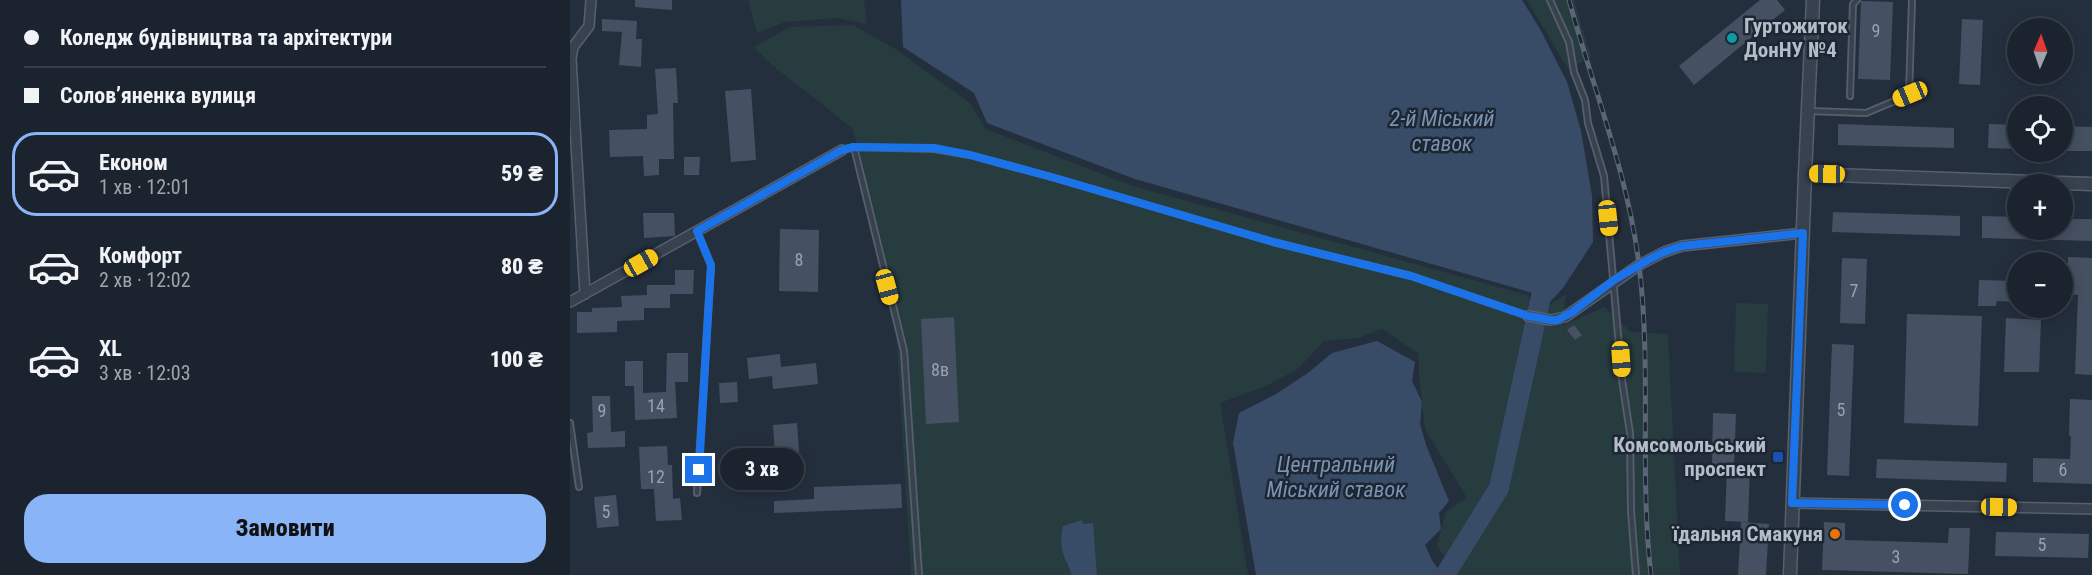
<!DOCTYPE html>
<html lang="uk">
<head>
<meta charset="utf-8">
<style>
  :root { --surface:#1b232e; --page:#242b36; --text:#f1f3f6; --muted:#a0a4aa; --line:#39404a; --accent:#8ab4f8 }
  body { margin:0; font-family:"Roboto Condensed",sans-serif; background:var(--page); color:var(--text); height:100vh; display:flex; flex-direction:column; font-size:22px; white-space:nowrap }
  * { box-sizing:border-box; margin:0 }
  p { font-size:20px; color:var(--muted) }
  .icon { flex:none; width:33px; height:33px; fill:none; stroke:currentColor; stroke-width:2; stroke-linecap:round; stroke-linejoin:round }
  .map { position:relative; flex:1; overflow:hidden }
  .side { display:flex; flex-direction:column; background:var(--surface); width:570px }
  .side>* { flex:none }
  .hud { display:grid; align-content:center; height:132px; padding:0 24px; background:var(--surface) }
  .needle { width:39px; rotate:2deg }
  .controls { position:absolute; left:1437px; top:18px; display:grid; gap:12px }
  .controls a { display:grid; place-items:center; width:66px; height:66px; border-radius:50%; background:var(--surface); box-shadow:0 3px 15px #0003,0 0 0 2px var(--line); font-size:30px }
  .end { position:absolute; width:27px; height:27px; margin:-14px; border:8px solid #1a73e8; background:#fff; box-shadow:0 0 0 3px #fff }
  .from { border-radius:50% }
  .bubble { position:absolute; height:42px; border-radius:21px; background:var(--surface); box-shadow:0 3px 15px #0003,0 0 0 2px var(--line); font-size:20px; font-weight:800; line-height:42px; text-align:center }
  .car { position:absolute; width:18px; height:36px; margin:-18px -9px; border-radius:8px; box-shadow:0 0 4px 2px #0007; background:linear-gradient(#f5c518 24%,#345 0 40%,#f5c518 0 76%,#345 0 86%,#f5c518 0) }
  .hud b { display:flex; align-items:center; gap:21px; height:57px; font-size:22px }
  .hud b+b { border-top:2px solid var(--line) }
  .hud i { width:15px; height:15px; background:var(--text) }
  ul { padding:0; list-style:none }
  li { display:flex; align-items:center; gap:18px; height:84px; margin:0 12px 9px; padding:0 12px; border:3px solid transparent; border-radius:24px }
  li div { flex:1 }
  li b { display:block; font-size:22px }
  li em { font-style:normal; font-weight:800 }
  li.on { border-color:var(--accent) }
  li>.icon { width:54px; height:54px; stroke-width:1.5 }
  .action { display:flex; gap:12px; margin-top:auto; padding:12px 24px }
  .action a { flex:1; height:69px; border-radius:24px; background:var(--accent); color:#111; font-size:24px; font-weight:800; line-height:69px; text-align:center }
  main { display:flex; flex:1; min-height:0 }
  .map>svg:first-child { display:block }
</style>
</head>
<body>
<main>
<section class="side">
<div class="hud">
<b><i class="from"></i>Коледж будівництва та архітектури</b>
<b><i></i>Солов’яненка вулиця</b>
</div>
<ul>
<li class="on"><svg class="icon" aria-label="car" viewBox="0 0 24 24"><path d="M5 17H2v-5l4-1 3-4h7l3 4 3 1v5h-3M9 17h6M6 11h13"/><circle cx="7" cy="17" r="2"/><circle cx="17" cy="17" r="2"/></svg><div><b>Економ</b><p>1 хв · 12:01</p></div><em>59 ₴</em></li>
<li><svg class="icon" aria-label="car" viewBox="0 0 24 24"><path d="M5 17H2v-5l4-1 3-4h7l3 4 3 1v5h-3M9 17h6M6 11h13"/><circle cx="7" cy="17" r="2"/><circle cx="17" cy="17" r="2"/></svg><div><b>Комфорт</b><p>2 хв · 12:02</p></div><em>80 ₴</em></li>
<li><svg class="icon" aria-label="car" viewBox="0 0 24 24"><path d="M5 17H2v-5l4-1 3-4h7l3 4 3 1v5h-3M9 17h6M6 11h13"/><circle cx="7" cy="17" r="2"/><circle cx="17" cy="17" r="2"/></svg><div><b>XL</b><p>3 хв · 12:03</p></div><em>100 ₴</em></li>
</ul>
<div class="action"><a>Замовити</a></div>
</section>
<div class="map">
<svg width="1522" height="575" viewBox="0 0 1522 575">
  <rect width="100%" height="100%" fill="#242f3e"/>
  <g fill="#263c3f">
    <polygon points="178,0 294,0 297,24 267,18 215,22 187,33"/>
    <polygon points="957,0 1004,0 1021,57 998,69"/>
    <polygon points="283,25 327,50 400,103 416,129 563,186 957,295 970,311 996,294 992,326 1034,307 1061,332 1098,334 1110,575 882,575 883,571 867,545 876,512 897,498 855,429 849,375 849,354 812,329 788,338 754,341 728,369 696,386 650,403 678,575 341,575 326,332 292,161 282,128 202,65 184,47 220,27"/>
    <polygon points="1166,303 1198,304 1196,373 1164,372"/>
  </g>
  <g fill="#394c67">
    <polygon points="331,0 952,0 970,29 997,82 1011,131 1022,196 1023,242 993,288 974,308 968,308 963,293 565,179 417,123 404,93 333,47"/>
    <polygon points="807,341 845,362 842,381 852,402 850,424 856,445 879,501 869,513 871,529 855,545 863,562 873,575 686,575 663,443 669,413 706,394 738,373 762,353"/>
    <path d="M512 520 513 524 523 523 527 575H501C500 568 499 567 496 561 491 551 490 535 493 526Z"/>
  </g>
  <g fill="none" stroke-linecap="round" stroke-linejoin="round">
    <polyline stroke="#394c67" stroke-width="20" points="875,575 929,488 974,283"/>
  </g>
  <g fill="#455162">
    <polygon points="65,0 102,0 102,10 65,7"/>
    <polygon points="1190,0 1207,0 1215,10 1124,85 1109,66"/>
    <polygon points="1291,1 1323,2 1320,80 1288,79"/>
    <polygon points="32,19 67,21 66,39 72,39 71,67 49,65 52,32 32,31"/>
    <polygon points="1392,19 1413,20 1410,85 1389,84"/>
    <polygon points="106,68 108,103 103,103 104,159 89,159 89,175 74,176 73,156 40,157 39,130 77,129 77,115 88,114 85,69"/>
    <polygon points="181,89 186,160 161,162 155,91"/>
    <polygon points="1268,124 1384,128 1384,148 1268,145"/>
    <polygon points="1419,124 1448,125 1448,149 1418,148"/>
    <polygon points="1492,126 1522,127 1522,151 1492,151"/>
    <polygon points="114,157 130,157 129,175 114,175"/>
    <polygon points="1263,212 1390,216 1390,236 1262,232"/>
    <polygon points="73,213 104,213 105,236 74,238"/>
    <polygon points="1412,216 1448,217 1448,230 1492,230 1492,219 1522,219 1522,241 1412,238"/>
    <polygon points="210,229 249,230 248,292 209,291"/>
    <polygon points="1498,257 1522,258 1522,375 1505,374 1508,295 1497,294"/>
    <polygon points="1272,258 1297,259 1295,324 1270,323"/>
    <polygon points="105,270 124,270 123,294 100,294 100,308 74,308 74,320 47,321 47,332 7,333 7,312 22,312 22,308 52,307 51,296 77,295 77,285 105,285"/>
    <polygon points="1409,280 1448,281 1448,302 1427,301 1426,306 1408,306"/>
    <polygon points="1337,314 1412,316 1408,426 1334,423"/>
    <polygon points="384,317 389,422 356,424 351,319"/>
    <polygon points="1436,318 1471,320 1469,372 1434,372"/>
    <polygon points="1004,325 1012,335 1005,340 997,330"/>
    <polygon points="1262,344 1284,345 1279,476 1257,475"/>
    <polygon points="97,353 118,353 118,382 105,382 107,418 65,420 64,386 55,386 55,361 73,361 73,393 96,392"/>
    <polygon points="210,354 211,367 246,363 248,384 203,389 202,376 179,379 177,358"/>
    <polygon points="167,382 168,402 150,403 149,383"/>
    <polygon points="22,396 40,396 41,432 55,431 55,447 18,448 17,433 23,432"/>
    <polygon points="1500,399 1522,400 1522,484 1463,482 1463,458 1500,459 1501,436 1499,436"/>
    <polygon points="1143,413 1166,414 1164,465 1142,465"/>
    <polygon points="227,423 231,481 207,483 203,425"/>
    <polygon points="97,446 98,465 102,465 103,499 110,498 112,520 86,521 84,489 71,489 69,447"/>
    <polygon points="1307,459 1437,463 1436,482 1306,478"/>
    <polygon points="1157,468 1180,469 1178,522 1155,521"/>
    <polygon points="331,484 332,508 204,513 204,501 244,499 244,487"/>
    <polygon points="46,495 49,526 27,528 24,497"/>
    <polygon points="1171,522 1199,524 1196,575 1168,575"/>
    <polygon points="1254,522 1275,523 1275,540 1378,543 1379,528 1400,528 1398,574 1252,570"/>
    <polygon points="1426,532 1519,534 1518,558 1425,556"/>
  </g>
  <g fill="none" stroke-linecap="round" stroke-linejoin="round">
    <g stroke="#565f6c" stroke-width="8">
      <g id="service">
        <polyline points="980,0 999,42 1004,72 1015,100 1018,123 1034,176 1052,380 1060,433 1061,511 1066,575"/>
        <polyline points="1280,96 1283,4 1287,0"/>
        <polyline points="1239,111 1296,113 1339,95 1342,0"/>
        <polyline points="284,147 334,351 349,575"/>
        <polyline points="272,150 284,147 364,149 400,155 485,178 703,242 841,276 958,316"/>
        <polyline points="127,232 141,265 127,493"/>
        <polyline points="0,423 9,487"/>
      </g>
    </g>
    <g stroke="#565f6c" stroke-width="12">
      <g id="minor">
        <polyline points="15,294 1,59 3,47 19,26 21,0"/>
        <polyline points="0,302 272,150"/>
        <polyline points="958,316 981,320 995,317 1069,265 1094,252 1112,246 1233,233"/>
        <polyline points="1222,503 1522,509"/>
      </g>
    </g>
    <g stroke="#565f6c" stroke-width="15">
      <g id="tertiary">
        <polyline points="1235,174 1522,184"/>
        <polyline points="1220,575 1235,174 1243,0"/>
      </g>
    </g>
    <use href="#service" stroke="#38414e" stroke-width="4.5"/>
    <use href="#minor" stroke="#38414e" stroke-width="9"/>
    <use href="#tertiary" stroke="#38414e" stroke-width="12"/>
    <g stroke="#5a6575" stroke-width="5">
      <path id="rail" d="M999 0C1023 88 1058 174 1069 265 1082 368 1069 472 1081 575"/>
    </g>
    <use href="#rail" stroke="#1d2633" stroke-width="3" stroke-dasharray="9" stroke-linecap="butt"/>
  </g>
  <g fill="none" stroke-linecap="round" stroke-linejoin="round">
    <polyline stroke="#1a73e8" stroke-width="8" points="129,470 141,265 127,231 272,150 284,147 364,148 400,155 485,178 703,242 841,276 958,316 981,320 987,320 1001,313 1044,280 1078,260 1094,252 1112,246 1233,233 1222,503 1335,505"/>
  </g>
  <circle fill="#0f9aa8" stroke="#1d2633" stroke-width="2" cx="1162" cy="38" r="6"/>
  <rect fill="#1a4fb4" stroke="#1d2633" stroke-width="2" x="1202" y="451" width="12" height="12" rx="3"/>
  <circle fill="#e8710a" stroke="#1d2633" stroke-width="2" cx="1265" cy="534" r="6"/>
  <g text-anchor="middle" stroke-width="5" stroke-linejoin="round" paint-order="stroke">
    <g font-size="18" fill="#98a1af">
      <text x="1306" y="37">9</text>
      <text x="229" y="266">8</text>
      <text x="1284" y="297">7</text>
      <text x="370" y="376">8в</text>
      <text x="86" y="412">14</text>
      <text x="1271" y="416">5</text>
      <text x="32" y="417">9</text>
      <text x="1493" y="476">6</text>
      <text x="86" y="483">12</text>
      <text x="36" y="518">5</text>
      <text x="1472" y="551">5</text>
      <text x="1326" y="563">3</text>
    </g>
    <g font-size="21" font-weight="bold" fill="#b4bcc9" stroke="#1d2633" text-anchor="end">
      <text x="1174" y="33" text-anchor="start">Гуртожиток<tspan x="1174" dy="24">ДонНУ №4</tspan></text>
      <text x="1196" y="452">Комсомольський<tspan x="1196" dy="24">проспект</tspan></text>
      <text x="1253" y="541">їдальня Смакуня</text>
    </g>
    <g font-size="22" font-style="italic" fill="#7c92b1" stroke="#1d2633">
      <text x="872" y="126">2-й Міський<tspan x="872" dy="25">ставок</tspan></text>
      <text x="766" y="472">Центральний<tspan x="766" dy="25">Міський ставок</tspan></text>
    </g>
  </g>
</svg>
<div class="controls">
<a><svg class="needle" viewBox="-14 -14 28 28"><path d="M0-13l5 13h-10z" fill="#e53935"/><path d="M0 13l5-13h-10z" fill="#a0a4aa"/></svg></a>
<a><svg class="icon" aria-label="locate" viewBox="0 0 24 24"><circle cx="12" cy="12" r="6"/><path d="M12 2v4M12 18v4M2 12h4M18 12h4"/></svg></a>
<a>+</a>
<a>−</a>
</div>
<i class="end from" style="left:1335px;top:505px"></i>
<i class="end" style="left:129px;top:470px"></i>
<div class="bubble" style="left:150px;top:448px;width:84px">3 хв</div>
<i class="car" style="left:1340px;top:94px;rotate:247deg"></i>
<i class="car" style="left:1257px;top:174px;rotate:271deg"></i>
<i class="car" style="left:1038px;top:218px;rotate:174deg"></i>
<i class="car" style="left:71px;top:263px;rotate:61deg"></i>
<i class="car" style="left:317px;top:287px;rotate:165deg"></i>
<i class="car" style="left:1051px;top:359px;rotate:176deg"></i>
<i class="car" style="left:1429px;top:507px;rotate:91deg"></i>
</div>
</main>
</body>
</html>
